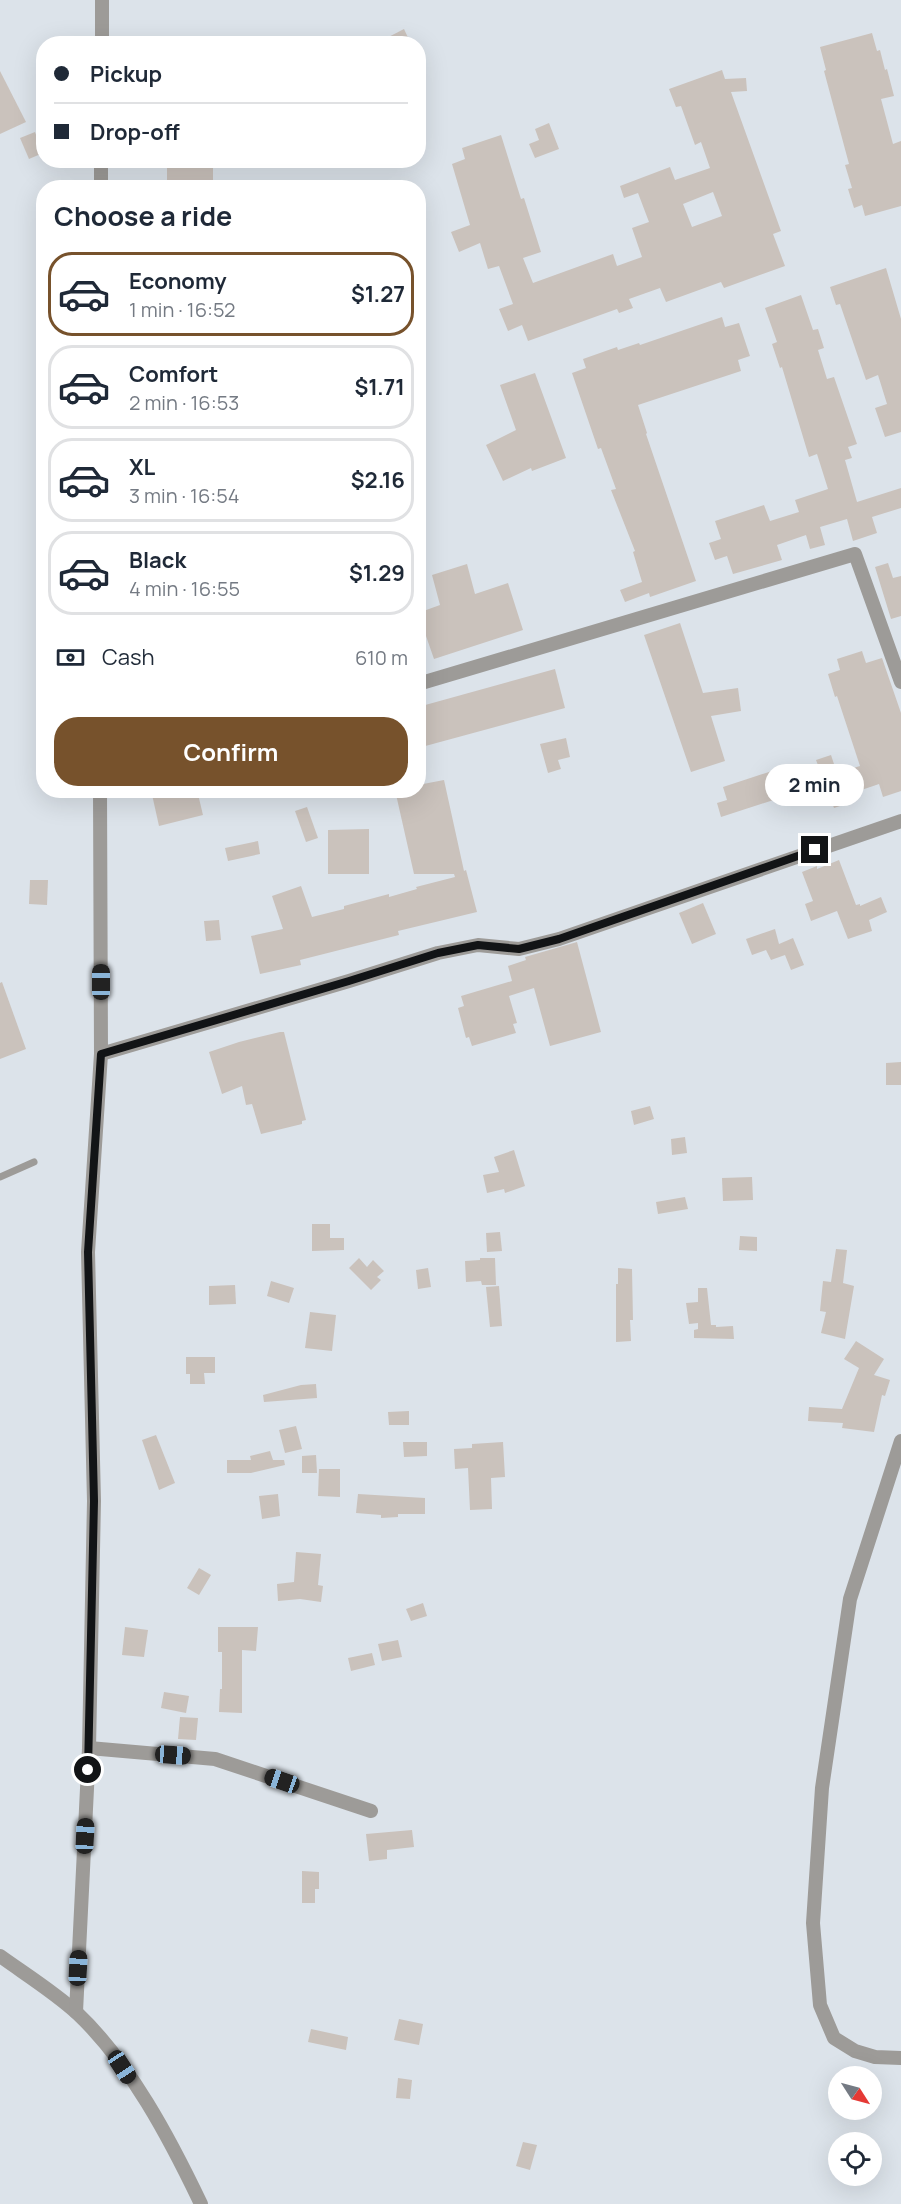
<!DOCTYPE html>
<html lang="en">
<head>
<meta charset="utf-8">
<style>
  :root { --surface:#fff; --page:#f2f2f3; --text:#1f2937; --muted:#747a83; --line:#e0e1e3; --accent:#77522c }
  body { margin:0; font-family:Manrope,sans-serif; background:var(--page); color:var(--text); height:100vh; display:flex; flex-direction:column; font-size:22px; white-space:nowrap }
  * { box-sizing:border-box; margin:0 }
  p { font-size:20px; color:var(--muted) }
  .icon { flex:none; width:33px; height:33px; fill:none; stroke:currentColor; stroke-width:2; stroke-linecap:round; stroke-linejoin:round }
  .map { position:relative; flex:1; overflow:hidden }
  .drawer { position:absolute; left:36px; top:180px; width:390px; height:618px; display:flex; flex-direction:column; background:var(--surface); border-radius:24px; box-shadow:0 6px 24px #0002 }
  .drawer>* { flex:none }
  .banner { position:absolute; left:36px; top:36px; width:390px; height:132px; border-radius:24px; box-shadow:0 6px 24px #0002; display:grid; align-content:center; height:132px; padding:0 18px; background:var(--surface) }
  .needle { width:39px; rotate:126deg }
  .fabs { position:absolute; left:828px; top:2066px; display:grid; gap:12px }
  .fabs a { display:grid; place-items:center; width:54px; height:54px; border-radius:50%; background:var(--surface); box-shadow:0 6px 24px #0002; font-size:30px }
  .end { position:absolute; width:27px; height:27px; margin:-14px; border:8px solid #121416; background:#fff; box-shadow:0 0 0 3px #fff }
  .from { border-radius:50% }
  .bubble { position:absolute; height:42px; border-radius:21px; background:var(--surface); box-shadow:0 6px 24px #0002; font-size:20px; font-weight:700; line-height:42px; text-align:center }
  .car { position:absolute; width:18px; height:36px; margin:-18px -9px; border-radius:8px; box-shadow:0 0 4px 2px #0007; background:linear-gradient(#222 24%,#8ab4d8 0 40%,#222 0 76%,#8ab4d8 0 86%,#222 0) }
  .banner b { display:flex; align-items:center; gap:21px; height:57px; font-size:22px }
  .banner b+b { border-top:2px solid var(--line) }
  .banner i { width:15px; height:15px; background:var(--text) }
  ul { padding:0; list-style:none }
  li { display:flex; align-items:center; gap:18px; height:84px; margin:0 12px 9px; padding:0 6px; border:3px solid var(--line); border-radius:24px }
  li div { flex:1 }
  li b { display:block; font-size:22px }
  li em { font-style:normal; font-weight:700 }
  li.active { border-color:var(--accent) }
  li>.icon { width:54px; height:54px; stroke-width:1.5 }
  h2 { padding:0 18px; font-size:27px; line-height:72px }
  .pay { display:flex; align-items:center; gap:15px; height:66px; padding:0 18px; font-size:22px }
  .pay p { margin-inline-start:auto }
  .button { display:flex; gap:12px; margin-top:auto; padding:12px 18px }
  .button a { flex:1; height:69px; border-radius:24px; background:var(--accent); color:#fff; font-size:24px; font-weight:700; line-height:69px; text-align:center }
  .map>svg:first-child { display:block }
</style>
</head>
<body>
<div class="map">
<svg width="901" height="2204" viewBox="0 0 901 2204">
  <rect width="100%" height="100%" fill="#dce3ea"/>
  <g fill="#cac2bc" fill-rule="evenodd">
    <polygon points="404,29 411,44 375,44"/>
    <polygon points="872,33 877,51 880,50 885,70 887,69 894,96 881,99 893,144 901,141 901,206 865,216 862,205 854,208 848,189 852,188 845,165 849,164 824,71 826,70 820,47"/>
    <path d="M722 70 725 79 746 78 747 91 731 92 781 231 773 234 785 266 724 288 721 282 666 302 660 288 629 299 633 308 619 313 617 309 528 341 522 325 508 331 499 309 513 304 499 266 488 269 480 243 459 252 451 232 470 225 452 164 465 159 462 148 501 135 521 199 524 198 541 252 523 258 533 283 613 254 617 266 642 257 632 228 649 222 638 193 624 198 620 186 670 167 675 180 710 168 701 142 695 145 681 106 676 107 669 89ZM713 192 722 216 692 227 683 204Z"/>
    <polygon points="0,71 26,122 0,134"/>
    <polygon points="549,123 559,149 535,158 529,144 539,140 535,129"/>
    <polygon points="35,132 43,153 29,159 20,138"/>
    <rect x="167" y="160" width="46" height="28"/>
    <polygon points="886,268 901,319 901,432 885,437 875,408 887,404 878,375 866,380 840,304 836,305 830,287"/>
    <polygon points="801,295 813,330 818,329 824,348 818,350 827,379 834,377 857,444 848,447 852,458 845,460 857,502 901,488 901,508 872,517 877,533 853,541 847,519 820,527 825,545 810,549 806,535 777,545 782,560 733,574 727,556 715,560 709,543 721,539 715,521 764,505 770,521 799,512 795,500 828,489 817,454 809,457 782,367 780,368 772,344 777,342 765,308"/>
    <polygon points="722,317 725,327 739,323 750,356 738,360 741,371 638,405 647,433 646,434 696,581 650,597 649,593 625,602 620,590 642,582 633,552 635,551 611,490 616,489 601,448 598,449 572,373 586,368 583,359 617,347 618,350 639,343 640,345"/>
    <polygon points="535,373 566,458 532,471 531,468 503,481 486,445 516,430 500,385"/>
    <polygon points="888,563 893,578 901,576 901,616 891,619 875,567"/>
    <polygon points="467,564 475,594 508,583 523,630 434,659 418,613 440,605 432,575"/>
    <polygon points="680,623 703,693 738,688 741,711 711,716 725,761 691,772 644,635"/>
    <polygon points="862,651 866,663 882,658 901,713 901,791 883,797 879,784 844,796 846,804 834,808 828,791 815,795 809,777 821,773 816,760 831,755 837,773 860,766 837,696 835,697 828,674 840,670 837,659"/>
    <polygon points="555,669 565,708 418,748 418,707"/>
    <polygon points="566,738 570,757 558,760 561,769 548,773 540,744"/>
    <polygon points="781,768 789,795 721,817 717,803 727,800 723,787"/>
    <polygon points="444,780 464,871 466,870 477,912 398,931 399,935 300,960 301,965 260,974 251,936 283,929 272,896 301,886 312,917 344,909 344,906 389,894 389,897 417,889 416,887 455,877 454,874 414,874 395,790 418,790 418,785"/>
    <polygon points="151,790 197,790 203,815 159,826"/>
    <polygon points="307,807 318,838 306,842 295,811"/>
    <polygon points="369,829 369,874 328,874 328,830"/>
    <polygon points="258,841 260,854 228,861 225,848"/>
    <polygon points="839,860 856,905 860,904 860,906 881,897 887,912 869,920 872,931 848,939 837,911 811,921 805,904 813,901 802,872 817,866 817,869"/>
    <polygon points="30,880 48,880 47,905 29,904"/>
    <polygon points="703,903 716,934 692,944 679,913"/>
    <polygon points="219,920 221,940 206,941 204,921"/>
    <polygon points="775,929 779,944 793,938 804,965 791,970 785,955 771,960 766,950 752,955 746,939"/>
    <polygon points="577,942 601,1032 550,1046 534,988 509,996 517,1023 513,1024 516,1033 472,1046 469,1037 466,1038 458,1008 464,1006 461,996 512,981 508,966 526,960 525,957"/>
    <polygon points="2,982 26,1049 0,1059 0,983"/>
    <polygon points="280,1032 284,1032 306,1120 302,1121 302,1124 261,1134 252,1104 246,1105 242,1086 222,1094 209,1052 239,1042"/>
    <polygon points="901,1062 901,1085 886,1085 886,1063"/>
    <polygon points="650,1106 654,1119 634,1125 631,1111"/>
    <polygon points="685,1137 687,1153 672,1155 671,1139"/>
    <polygon points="514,1150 525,1186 505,1193 504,1189 487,1193 483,1175 499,1172 494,1157"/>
    <polygon points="752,1177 753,1200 723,1201 722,1178"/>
    <polygon points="685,1197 688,1209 658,1214 656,1202"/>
    <polygon points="312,1224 330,1224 330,1238 344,1238 344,1250 312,1251"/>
    <polygon points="500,1232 502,1251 487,1252 486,1233"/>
    <polygon points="740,1236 757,1237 757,1251 739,1250"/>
    <polygon points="836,1249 847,1250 843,1283 854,1286 845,1339 821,1333 826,1312 820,1311 823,1281 831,1282"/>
    <polygon points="359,1258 367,1267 373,1260 384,1271 377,1277 381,1280 371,1290 349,1268"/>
    <polygon points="480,1258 495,1258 496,1285 482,1285 481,1281 466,1282 465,1261 480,1260"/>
    <polygon points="428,1268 431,1287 418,1289 416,1270"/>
    <polygon points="618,1268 632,1269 633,1320 630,1320 631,1341 616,1342 616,1284 618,1284"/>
    <polygon points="271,1281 294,1288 289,1303 267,1296"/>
    <polygon points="235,1285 236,1304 209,1305 209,1286"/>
    <polygon points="499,1286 502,1326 490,1327 486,1287"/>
    <polygon points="698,1288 707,1288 711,1325 716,1325 716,1327 733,1326 734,1339 694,1338 694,1330 698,1329 698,1323 689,1324 686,1303 698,1302"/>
    <polygon points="310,1312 336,1315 332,1351 305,1348"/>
    <polygon points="856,1341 884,1359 874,1375 890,1380 885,1396 882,1395 874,1432 842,1428 843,1423 808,1421 809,1407 842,1409 859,1368 844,1359"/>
    <polygon points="186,1357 215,1357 215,1373 204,1373 205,1384 190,1384 190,1374 186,1374"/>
    <polygon points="316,1384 317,1398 264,1402 263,1395 301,1385"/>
    <polygon points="409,1411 409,1425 389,1425 388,1412"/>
    <polygon points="296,1426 302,1449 285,1453 279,1430"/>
    <polygon points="156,1435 175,1483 159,1490 142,1440"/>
    <polygon points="403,1442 427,1442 427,1456 404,1457"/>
    <polygon points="503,1442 505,1477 491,1478 492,1509 470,1510 468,1468 455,1469 454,1449 472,1448 472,1444"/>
    <polygon points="270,1451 273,1460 284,1460 285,1465 251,1473 227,1473 227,1460 251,1460 250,1456"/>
    <polygon points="316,1455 317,1473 302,1473 302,1456"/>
    <polygon points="319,1469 340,1469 340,1497 318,1496"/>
    <polygon points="278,1494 280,1516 262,1519 259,1496"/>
    <polygon points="358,1494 425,1498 425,1514 398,1514 398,1517 381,1518 381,1515 356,1513"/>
    <polygon points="296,1552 321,1554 318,1585 323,1586 321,1602 300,1599 278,1601 277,1584 294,1582"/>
    <polygon points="199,1568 211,1575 199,1595 187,1588"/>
    <polygon points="423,1603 427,1616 411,1621 406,1609"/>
    <polygon points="125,1627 148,1630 144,1657 122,1655"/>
    <polygon points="218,1627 258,1627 256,1651 242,1650 242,1713 219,1712 220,1689 222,1689 222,1652 218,1652"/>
    <polygon points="398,1640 402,1657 382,1661 378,1644"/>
    <polygon points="372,1653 375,1665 351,1671 348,1658"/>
    <polygon points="164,1692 189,1696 186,1713 161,1708"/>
    <polygon points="180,1717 198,1718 196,1740 178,1739"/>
    <polygon points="412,1830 414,1847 387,1850 387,1859 369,1861 366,1834"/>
    <polygon points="302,1871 319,1872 319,1889 315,1889 315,1903 302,1903"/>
    <polygon points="399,2019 423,2024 419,2045 394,2040"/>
    <polygon points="311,2029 348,2037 346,2050 308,2042"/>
    <polygon points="398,2078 412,2080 410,2099 396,2098"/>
    <polygon points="523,2142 537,2145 530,2170 516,2166"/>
  </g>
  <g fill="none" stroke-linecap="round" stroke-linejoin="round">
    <polyline stroke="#9d9b98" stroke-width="7" points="0,1177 34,1162"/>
    <g stroke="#9d9b98" stroke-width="14">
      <polyline points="102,44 102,0"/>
      <polyline points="101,188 101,160"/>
      <polyline points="418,684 855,554 901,682"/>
      <polyline points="101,1054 349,981 438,953 478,945 519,949 559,939 901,821"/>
      <polyline points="901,1441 850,1599 822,1788 813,1923 820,2005 834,2038 855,2051 875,2057 901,2058"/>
      <polyline points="89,1748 215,1759 371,1811"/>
      <path d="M0 1956C25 1974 54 1992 77 2013 130 2063 170 2139 201 2204"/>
      <polyline points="76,2012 89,1748 94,1501 88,1252 101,1054 100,790"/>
    </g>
  </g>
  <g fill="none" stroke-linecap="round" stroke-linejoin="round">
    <polyline stroke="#121416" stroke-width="8" points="88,1770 94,1501 88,1252 101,1054 349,981 438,953 478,945 519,949 559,939 815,850"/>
  </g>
</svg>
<div class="fabs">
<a><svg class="needle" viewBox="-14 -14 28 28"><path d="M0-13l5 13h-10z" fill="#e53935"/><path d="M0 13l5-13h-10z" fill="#747a83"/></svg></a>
<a><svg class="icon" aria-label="locate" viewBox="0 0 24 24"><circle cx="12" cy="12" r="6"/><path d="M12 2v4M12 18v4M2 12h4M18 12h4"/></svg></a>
</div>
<i class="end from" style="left:88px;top:1770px"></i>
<i class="end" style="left:815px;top:850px"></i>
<div class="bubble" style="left:765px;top:764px;width:99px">2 min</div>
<i class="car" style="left:101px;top:982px;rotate:0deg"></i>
<i class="car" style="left:173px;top:1755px;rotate:94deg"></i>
<i class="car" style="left:282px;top:1781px;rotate:289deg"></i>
<i class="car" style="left:85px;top:1836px;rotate:3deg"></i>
<i class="car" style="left:78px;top:1968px;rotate:3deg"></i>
<i class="car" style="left:122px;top:2067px;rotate:147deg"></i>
<div class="banner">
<b><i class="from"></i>Pickup</b>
<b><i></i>Drop-off</b>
</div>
<section class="drawer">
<h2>Choose a ride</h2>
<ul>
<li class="active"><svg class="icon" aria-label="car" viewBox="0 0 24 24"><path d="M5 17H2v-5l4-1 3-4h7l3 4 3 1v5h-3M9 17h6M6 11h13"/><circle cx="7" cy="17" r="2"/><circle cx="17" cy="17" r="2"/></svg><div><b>Economy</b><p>1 min · 16:52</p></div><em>$1.27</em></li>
<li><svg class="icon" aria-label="car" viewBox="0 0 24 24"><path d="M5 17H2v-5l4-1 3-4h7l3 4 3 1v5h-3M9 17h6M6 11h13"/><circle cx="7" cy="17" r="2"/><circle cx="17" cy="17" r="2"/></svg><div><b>Comfort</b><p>2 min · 16:53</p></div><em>$1.71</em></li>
<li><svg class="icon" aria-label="car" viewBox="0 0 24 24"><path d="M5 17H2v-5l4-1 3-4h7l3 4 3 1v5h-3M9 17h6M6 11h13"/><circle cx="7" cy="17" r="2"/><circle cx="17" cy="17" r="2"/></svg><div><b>XL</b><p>3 min · 16:54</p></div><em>$2.16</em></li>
<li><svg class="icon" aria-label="car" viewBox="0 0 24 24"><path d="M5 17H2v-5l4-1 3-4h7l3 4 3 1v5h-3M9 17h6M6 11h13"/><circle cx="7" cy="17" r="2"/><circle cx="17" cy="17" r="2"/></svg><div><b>Black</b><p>4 min · 16:55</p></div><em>$1.29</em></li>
</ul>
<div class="pay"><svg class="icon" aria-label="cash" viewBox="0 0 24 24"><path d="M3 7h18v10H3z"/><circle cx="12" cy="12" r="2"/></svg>Cash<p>610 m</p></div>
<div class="button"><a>Confirm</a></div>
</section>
</div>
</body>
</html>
